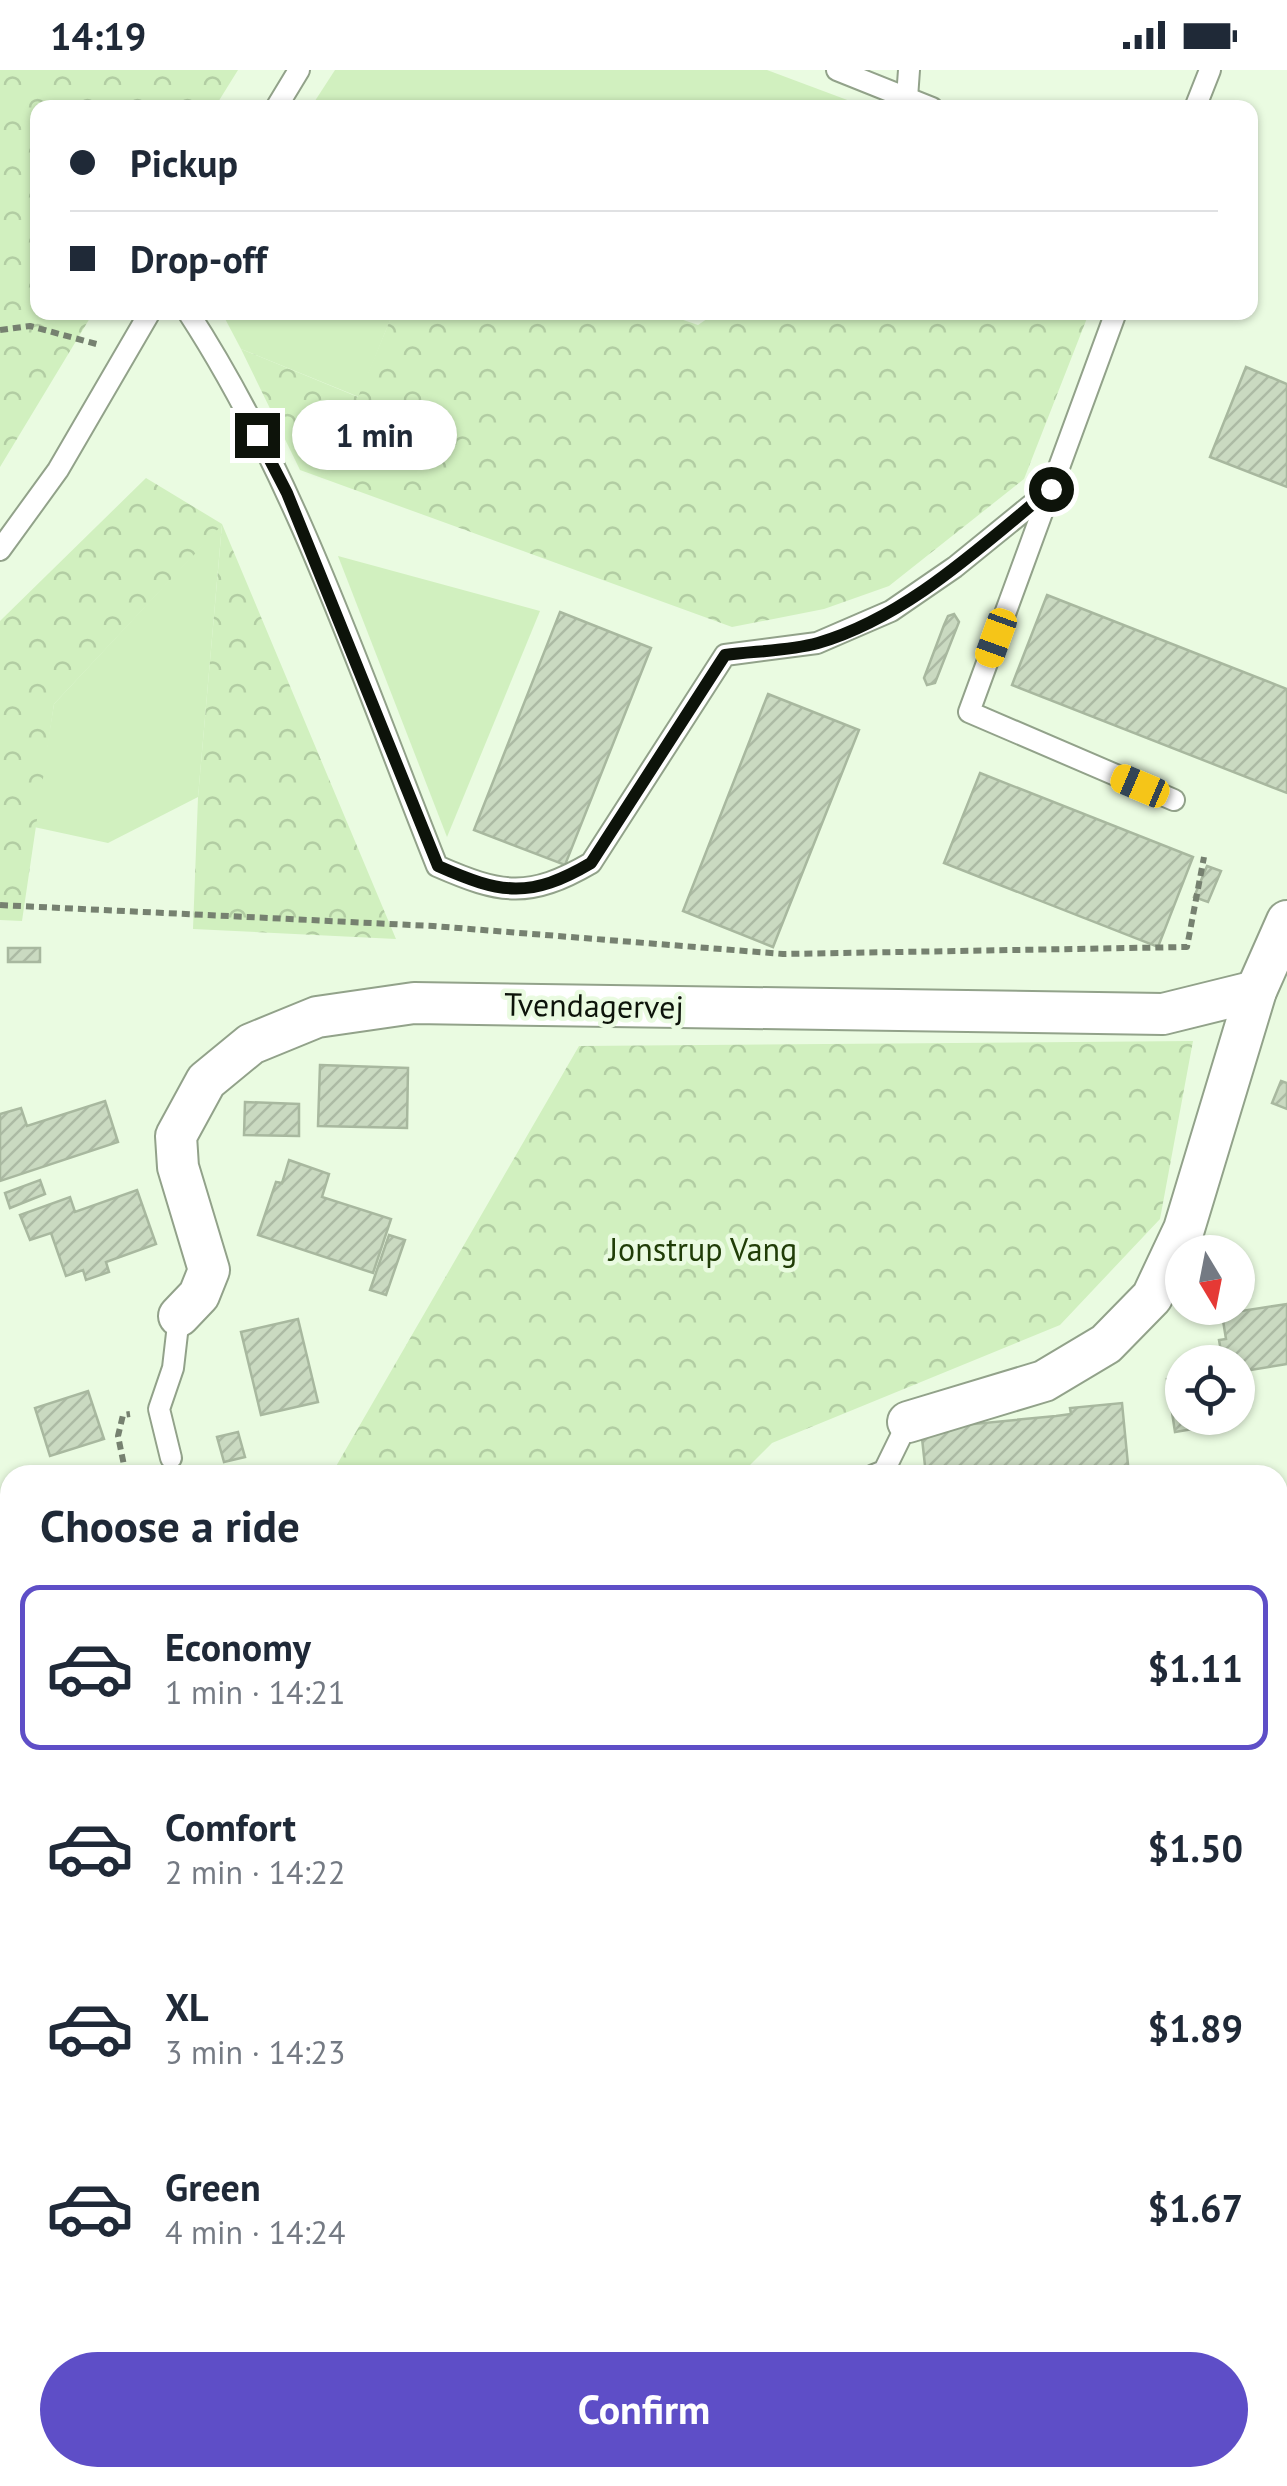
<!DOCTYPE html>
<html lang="en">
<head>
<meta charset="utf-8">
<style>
  :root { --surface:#fff; --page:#f6f6f7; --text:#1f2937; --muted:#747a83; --line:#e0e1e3; --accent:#5e4ec7 }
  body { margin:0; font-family:"PT Sans",sans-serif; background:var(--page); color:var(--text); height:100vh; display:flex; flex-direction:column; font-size:38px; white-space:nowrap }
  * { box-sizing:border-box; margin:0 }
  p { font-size:32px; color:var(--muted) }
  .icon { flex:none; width:55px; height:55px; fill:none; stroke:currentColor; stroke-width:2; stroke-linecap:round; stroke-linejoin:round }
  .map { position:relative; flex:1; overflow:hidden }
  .details { position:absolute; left:0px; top:1395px; width:1288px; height:1022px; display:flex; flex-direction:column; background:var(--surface); border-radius:30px 30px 0 0; box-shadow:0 2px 8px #0004 }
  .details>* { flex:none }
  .guide { position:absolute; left:30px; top:30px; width:1228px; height:220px; border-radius:20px; box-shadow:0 2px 8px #0004; display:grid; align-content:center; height:220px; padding:0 40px; background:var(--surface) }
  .needle { width:65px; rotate:170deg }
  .fabs { position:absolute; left:1165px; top:1165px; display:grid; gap:20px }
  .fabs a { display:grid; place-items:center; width:90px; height:90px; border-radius:50%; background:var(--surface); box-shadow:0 2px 8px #0004; font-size:50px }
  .end { position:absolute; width:45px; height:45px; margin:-22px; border:12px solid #0d130a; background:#fff; box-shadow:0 0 0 5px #fff }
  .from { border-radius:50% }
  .bubble { position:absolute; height:70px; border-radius:35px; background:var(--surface); box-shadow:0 2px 8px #0004; font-size:32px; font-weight:700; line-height:70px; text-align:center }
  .car { position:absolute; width:30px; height:60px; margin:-30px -15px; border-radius:12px; box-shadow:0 0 8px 2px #0007; background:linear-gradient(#f5c518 24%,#345 0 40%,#f5c518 0 76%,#345 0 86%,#f5c518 0) }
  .guide b { display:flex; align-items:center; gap:35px; height:95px; font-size:38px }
  .guide b+b { border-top:2px solid var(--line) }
  .guide i { width:25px; height:25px; background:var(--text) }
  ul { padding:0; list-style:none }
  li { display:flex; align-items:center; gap:30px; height:165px; margin:0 20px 15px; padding:0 20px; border:5px solid transparent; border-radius:20px }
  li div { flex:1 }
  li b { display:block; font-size:38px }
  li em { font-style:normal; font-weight:700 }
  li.current { border-color:var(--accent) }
  li>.icon { width:90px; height:90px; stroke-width:1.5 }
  h2 { padding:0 40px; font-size:45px; line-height:120px }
  .cta { display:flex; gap:20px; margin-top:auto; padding:20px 40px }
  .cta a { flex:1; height:115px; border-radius:60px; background:var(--accent); color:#fff; font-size:40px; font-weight:700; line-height:115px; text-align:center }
  .status { display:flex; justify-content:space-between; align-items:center; height:70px; padding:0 50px; background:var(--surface); direction:ltr }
  .status svg { height:28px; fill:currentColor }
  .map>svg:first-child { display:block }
</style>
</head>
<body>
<div class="status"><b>14:19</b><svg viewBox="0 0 49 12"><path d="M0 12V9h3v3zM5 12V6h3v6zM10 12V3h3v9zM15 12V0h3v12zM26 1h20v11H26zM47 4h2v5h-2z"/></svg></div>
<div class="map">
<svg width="1287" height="2416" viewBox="0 0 1287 2416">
  <defs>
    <pattern id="forest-crowns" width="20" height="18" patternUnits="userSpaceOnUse" patternTransform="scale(2.5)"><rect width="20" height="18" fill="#d1f0bf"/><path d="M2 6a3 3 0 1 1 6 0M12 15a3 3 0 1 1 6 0" fill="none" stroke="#b2cda3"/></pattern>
    <pattern id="building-hatch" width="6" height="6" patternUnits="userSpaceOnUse" patternTransform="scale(2.5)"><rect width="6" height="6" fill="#cadac1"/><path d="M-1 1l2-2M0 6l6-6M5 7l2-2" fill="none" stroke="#acbaa4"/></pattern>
  </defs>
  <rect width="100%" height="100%" fill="#eafbe1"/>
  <g fill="#d1f0bf">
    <polygon points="335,0 767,0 866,37 311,37"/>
    <polygon points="222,243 393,243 359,327 241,279"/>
    <polygon points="222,454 198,727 108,773 34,757 54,634"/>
    <polygon points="338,486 540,541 447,767"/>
  </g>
  <g fill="url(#forest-crowns)">
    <polygon points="0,0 238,0 215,37 38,38 38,242 93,243 0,397"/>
    <polygon points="660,242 698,255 717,242 1089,243 1024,409 889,516 824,539 732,557 300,400 241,279 358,327 393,243"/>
    <polygon points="146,408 222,454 396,869 193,859 198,727 222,455 54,634 22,851 0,850 0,551"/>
    <polygon points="1193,971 1160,1149 1060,1255 772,1373 740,1405 331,1405 579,976"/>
    <polygon points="0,1911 10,1934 10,2076 0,2082"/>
    <polygon points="0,2137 10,2158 10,2408 1131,2408 1158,2416 0,2416"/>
  </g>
  <g fill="url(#building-hatch)" stroke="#a8b89f" stroke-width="2.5">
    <polygon points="1246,297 1287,314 1287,417 1210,387"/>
    <polygon points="1047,525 1287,619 1287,723 1012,615"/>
    <polygon points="560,542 651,578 565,795 474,760"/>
    <polygon points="954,544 959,552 935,613 927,615 924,608 944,555 948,546"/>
    <polygon points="768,624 859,660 773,877 683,841"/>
    <polygon points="980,703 1193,787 1158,877 944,793"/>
    <polygon points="1207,796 1221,801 1208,832 1194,827"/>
    <rect x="8" y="878" width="32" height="14"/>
    <polygon points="320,995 408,998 407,1058 318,1056"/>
    <polygon points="1281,1011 1287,1013 1287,1039 1272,1033"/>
    <polygon points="105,1031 118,1072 0,1111 0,1044 21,1038 27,1056"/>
    <polygon points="245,1032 299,1034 299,1066 244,1065"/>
    <polygon points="289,1090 329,1104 322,1127 391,1149 373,1203 258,1165 276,1112 282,1113"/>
    <polygon points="40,1110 45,1124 10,1138 5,1123"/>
    <polygon points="137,1120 156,1174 106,1192 109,1202 86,1210 83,1200 66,1206 51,1163 30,1170 20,1145 70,1127 75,1142"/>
    <polygon points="389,1165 405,1170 386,1225 370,1220"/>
    <polygon points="1287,1234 1287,1294 1238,1302 1238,1292 1223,1292 1219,1270 1226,1269 1222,1244"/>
    <polygon points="298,1249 318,1332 261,1345 241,1262"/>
    <polygon points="1182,1307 1182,1348 1215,1348 1216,1355 1175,1362 1167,1309"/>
    <polygon points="88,1321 104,1369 50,1386 35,1338"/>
    <polygon points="1122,1333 1129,1405 926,1405 921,1359 1056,1346 1071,1344 1070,1338"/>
    <polygon points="238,1362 245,1387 224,1392 217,1367"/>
  </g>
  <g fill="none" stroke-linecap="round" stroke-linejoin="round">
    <g stroke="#92a28a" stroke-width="24">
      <g id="lane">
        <polyline points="837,0 932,38"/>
        <polyline points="907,28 909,0"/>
        <polyline points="276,38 299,0"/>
        <polyline points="1195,38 1210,0"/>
        <path d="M188 242C297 409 363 611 437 796 501 824 529 829 591 793L725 585 817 573 891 541 955 497 1051 419 1116 242"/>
        <polyline points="1050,421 969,642 1174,730"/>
        <polyline points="0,480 58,400 150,242"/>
        <polyline points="171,1388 159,1339 173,1298 179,1246"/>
        <polyline points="874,1405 884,1401 908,1352"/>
      </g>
    </g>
    <g stroke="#92a28a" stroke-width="44">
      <g id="street">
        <polyline points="179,1246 199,1225 209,1200 178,1097 176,1066 206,1011 251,974 317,947 414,933 1163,944 1256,921"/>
        <polyline points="908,1352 1044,1311 1106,1274 1152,1227 1184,1159 1256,921 1287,851"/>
      </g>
    </g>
    <g stroke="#768170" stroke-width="6" stroke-dasharray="8 5" stroke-linecap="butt">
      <polyline points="0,260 30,256 100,275"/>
      <polyline points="0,835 433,856 783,884 1187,877 1204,787"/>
      <polyline points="126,1405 118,1366 123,1345 130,1344"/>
      <polyline points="1278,1484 1287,1478"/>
      <polyline points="1278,1974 1287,1967"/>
      <polyline points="0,1985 0,1991"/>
      <polyline points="0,2042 10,2036"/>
      <polyline points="0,2329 10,2328"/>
      <polyline points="554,2408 561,2416"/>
      <polyline points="923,2408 933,2416"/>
      <polyline points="629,2416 650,2408"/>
    </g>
    <use href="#lane" stroke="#fff" stroke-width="20"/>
    <use href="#street" stroke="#fff" stroke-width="40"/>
  </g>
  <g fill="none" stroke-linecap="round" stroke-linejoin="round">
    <path stroke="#0d130a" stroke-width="12" d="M257 365 287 423 438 796C501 824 530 829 591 793L725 585C755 581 789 581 818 573 907 547 980 477 1051 419"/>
  </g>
  <g text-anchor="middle" stroke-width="9" stroke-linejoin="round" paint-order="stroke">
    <g font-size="32" fill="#0d130a" stroke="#eafbe1">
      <text transform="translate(594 936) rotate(1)" y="11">Tvendagervej</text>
    </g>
    <g font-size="32" fill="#203d07" stroke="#eafbe1">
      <text x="703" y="1191">Jonstrup Vang</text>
    </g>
  </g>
</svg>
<div class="fabs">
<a><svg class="needle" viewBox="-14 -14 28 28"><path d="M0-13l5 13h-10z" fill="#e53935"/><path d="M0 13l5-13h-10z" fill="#747a83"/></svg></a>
<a><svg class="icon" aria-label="locate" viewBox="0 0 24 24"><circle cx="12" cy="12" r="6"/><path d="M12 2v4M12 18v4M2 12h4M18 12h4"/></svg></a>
</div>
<i class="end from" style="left:1051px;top:419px"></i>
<i class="end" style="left:257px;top:365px"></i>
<div class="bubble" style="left:292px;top:330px;width:165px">1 min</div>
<i class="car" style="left:996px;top:568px;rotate:200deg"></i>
<i class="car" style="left:1140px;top:716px;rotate:293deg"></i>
<div class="guide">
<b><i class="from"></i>Pickup</b>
<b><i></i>Drop-off</b>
</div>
<section class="details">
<h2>Choose a ride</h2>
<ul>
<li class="current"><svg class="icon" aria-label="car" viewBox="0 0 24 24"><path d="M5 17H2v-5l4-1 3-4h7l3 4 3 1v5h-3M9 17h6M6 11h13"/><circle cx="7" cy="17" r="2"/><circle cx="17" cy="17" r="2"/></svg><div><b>Economy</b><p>1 min · 14:21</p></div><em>$1.11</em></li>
<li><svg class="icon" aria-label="car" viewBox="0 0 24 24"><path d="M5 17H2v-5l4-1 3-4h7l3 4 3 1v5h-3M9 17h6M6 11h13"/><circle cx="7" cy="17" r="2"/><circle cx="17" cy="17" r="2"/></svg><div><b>Comfort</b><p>2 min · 14:22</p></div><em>$1.50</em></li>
<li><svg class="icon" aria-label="car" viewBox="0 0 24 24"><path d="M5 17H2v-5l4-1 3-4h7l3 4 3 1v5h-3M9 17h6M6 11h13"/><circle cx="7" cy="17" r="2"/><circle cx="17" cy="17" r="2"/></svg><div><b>XL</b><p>3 min · 14:23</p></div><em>$1.89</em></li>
<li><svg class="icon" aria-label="car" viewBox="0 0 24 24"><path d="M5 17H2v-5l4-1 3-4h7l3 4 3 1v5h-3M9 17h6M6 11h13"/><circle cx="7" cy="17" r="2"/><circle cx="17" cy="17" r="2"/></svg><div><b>Green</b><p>4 min · 14:24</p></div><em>$1.67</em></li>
</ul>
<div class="cta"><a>Confirm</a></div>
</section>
</div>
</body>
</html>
